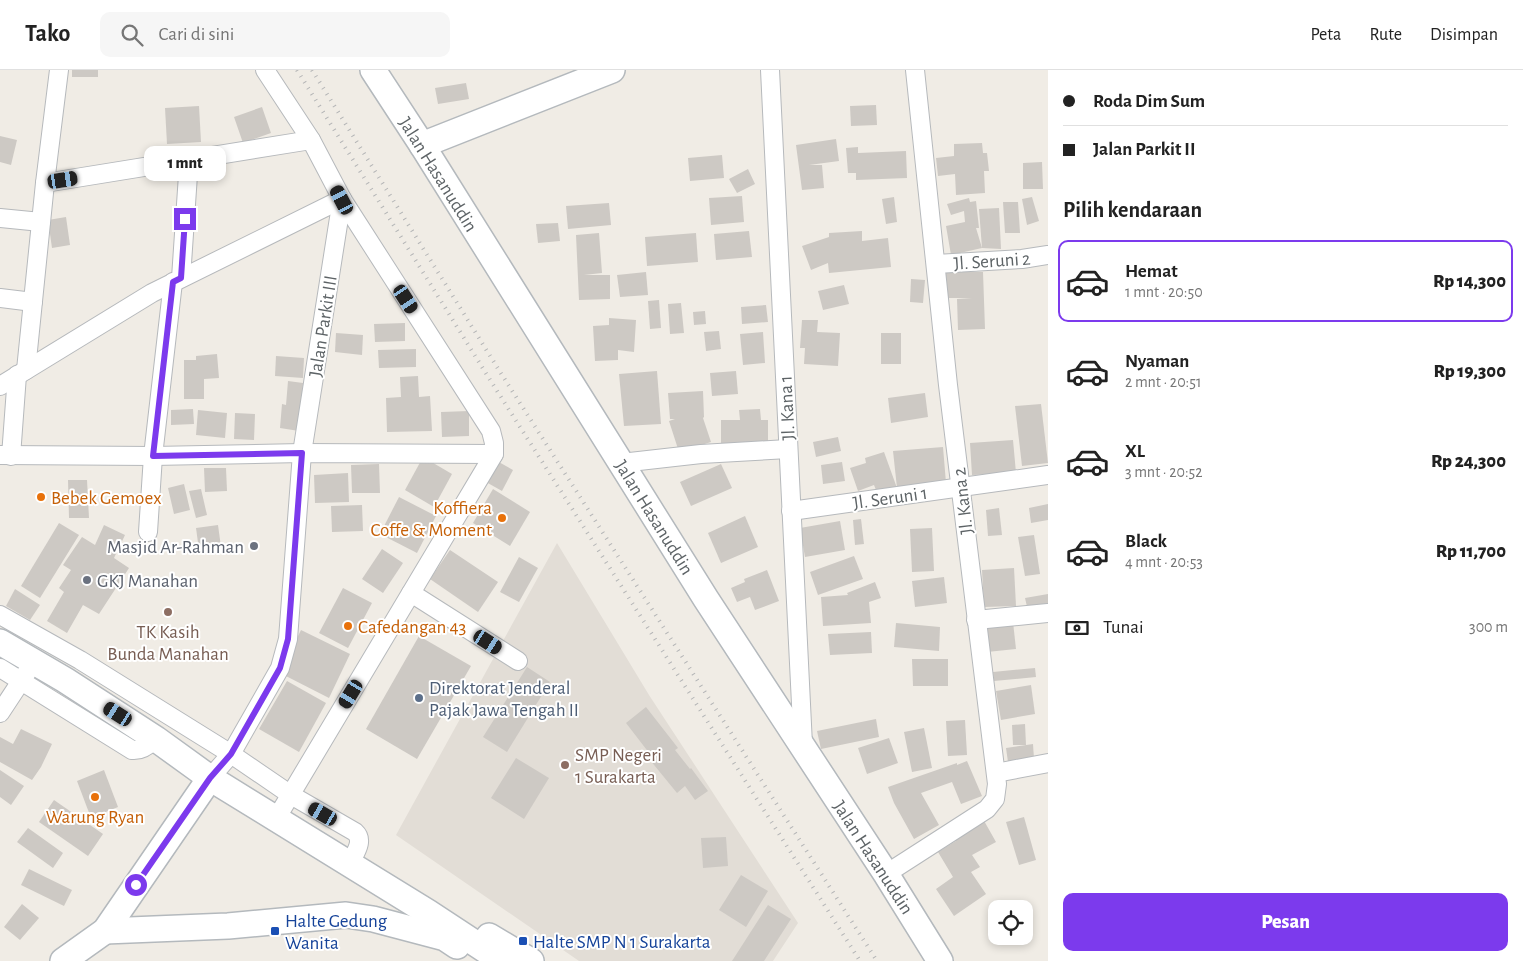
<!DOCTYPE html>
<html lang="id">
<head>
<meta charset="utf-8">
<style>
  :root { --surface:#fff; --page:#f6f6f6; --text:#222; --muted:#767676; --line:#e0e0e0; --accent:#7c3aed }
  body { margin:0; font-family:"Alegreya Sans",sans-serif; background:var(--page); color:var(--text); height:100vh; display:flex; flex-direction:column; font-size:19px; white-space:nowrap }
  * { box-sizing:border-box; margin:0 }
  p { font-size:16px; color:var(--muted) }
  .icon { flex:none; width:28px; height:28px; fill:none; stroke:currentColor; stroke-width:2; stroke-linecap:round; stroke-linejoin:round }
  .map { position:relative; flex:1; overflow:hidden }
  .side { display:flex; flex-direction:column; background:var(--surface); width:475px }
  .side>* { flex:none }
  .top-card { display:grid; align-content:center; height:110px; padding:0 15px; background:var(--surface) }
  .fabs { position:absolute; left:988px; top:830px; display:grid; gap:10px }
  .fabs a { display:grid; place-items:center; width:45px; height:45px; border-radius:10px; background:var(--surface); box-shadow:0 2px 8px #0003; font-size:25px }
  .end { position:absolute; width:22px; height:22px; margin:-11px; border:6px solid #7c3aed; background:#fff; box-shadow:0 0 0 2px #fff }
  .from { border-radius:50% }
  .bubble { position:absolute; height:35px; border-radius:10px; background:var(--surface); box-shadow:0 2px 8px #0003; font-size:16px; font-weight:800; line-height:35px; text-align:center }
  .car { position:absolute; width:15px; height:30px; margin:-15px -8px; border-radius:6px; box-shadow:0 0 4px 1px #0007; background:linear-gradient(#222 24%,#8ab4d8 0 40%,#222 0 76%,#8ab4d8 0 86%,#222 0) }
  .top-card b { display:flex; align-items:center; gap:18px; height:48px; font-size:19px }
  .top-card b+b { border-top:1px solid var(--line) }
  .top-card i { width:12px; height:12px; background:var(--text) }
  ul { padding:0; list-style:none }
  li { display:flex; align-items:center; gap:15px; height:82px; margin:0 10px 8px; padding:0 5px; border:2px solid transparent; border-radius:10px }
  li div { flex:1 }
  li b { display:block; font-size:19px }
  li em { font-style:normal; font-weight:800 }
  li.selected { border-color:var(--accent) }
  li>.icon { width:45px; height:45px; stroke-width:1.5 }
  h2 { padding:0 15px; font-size:22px; line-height:60px }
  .pay { display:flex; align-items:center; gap:12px; height:55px; padding:0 15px; font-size:19px }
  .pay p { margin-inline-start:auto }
  .primary-button { display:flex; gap:10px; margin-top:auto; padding:10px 15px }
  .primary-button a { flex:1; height:58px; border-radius:10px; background:var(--accent); color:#fff; font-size:20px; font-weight:800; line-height:58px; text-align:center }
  header { display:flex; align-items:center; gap:30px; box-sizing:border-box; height:70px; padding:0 25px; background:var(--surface); border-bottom:1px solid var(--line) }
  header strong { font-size:24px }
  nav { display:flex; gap:28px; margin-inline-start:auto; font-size:18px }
  .search { width:350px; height:45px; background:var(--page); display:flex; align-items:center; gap:12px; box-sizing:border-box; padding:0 18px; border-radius:10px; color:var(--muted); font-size:19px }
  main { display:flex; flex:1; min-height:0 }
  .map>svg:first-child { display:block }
</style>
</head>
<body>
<header>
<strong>Tako</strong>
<div class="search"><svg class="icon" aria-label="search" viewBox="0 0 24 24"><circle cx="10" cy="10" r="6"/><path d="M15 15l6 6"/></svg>Cari di sini</div>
<nav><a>Peta</a><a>Rute</a><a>Disimpan</a></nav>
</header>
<main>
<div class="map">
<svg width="1048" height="891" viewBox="0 0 1048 891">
  <rect width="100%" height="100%" fill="#f0ece5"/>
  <polygon fill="#e2ddd6" points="557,473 649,625 798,853 773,891 579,891 396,765"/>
  <g fill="#cdc9c4">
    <rect x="72" y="0" width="26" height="7"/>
    <polygon points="466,13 469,29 438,34 435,18"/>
    <polygon points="876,35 877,55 851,56 850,36"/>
    <polygon points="199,36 201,72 167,74 165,38"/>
    <polygon points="262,37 271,63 243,73 234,47"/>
    <polygon points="0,66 17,70 11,95 0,92"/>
    <polygon points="836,69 839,91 809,95 822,95 824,118 802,120 796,75"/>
    <polygon points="982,73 983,83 987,83 989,101 984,101 985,123 956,125 955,104 938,106 936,88 954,86 954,74"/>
    <polygon points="858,77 858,83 906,81 907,108 856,110 856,103 848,103 846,78"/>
    <polygon points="722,85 724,108 690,111 688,88"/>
    <polygon points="1042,92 1043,119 1023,119 1023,93"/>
    <polygon points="748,99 755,114 737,123 729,109"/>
    <polygon points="742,126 744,152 711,155 709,128"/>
    <polygon points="894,127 897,152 886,154 882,129"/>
    <polygon points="1032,127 1039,151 1027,155 1022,129"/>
    <polygon points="969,128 970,132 976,131 979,158 976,158 982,178 951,185 946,156 965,152 964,141 951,145 947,134"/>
    <polygon points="1003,132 1018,132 1020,163 1005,163"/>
    <polygon points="609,133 611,155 568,159 566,136"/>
    <polygon points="999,138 1001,179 982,178 979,139"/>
    <polygon points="66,147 70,175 52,178 48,150"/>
    <polygon points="558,153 560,171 538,173 536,154"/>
    <polygon points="749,161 752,187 716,190 714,164"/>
    <polygon points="862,161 862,171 888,168 891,197 829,203 828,193 811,200 802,176 829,167 829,169 829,163"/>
    <polygon points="599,163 602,203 584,205 610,205 610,229 579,230 576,165"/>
    <polygon points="696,163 698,192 647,196 645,167"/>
    <polygon points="646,202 648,225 620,227 617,205"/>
    <polygon points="946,202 983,202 985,259 958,260 957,229 972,228 946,228"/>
    <polygon points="911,209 925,210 923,233 910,232"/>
    <polygon points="844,215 849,234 823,240 818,221"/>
    <polygon points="659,230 661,258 650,259 648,231"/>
    <polygon points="681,233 684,263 670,264 668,234"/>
    <polygon points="766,235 768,252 742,254 741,237"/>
    <polygon points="705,241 706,254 694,255 693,242"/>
    <polygon points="609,248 636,250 634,282 618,280 618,290 595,291 593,256 609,255"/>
    <polygon points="802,250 818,250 817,262 840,263 838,296 804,294 805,278 800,278"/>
    <polygon points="405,253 405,271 375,272 374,254"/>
    <polygon points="719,261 721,279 706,281 704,262"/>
    <polygon points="763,262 765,293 743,295 740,264"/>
    <polygon points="336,263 363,265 362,285 335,282"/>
    <rect x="881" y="263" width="20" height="31"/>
    <polygon points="416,279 416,297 379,298 378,280"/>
    <polygon points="217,284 219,308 204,309 204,329 184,329 184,290 196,290 196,286"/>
    <polygon points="276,286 304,288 303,308 275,306"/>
    <polygon points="657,301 661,354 624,356 619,304"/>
    <polygon points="736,301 738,324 712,326 710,303"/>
    <polygon points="418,306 419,327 430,326 432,361 387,362 386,328 401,327 400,307"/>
    <polygon points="288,311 303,313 299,361 280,358 282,334 286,335"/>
    <polygon points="703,321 704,347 703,348 711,372 679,382 669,351 675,349 670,349 668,323"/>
    <polygon points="925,323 928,347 891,353 888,328"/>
    <polygon points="1041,334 1048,393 1022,396 1015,336"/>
    <polygon points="193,339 194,354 171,355 171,340"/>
    <polygon points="760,339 761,350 768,350 768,373 721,373 721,350 740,350 739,340"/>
    <polygon points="198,340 227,343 225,368 196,365"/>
    <polygon points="469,341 469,366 442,367 441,342"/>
    <polygon points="235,343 255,344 254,370 234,369"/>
    <polygon points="838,367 841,381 816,387 813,372"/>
    <polygon points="1013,370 1016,403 972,405 970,373"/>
    <polygon points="943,377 946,413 897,418 893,381"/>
    <polygon points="884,382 897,418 878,425 874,415 858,421 850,398 866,393 865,388"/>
    <polygon points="423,387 452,404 434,437 405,420"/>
    <polygon points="497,391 513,400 502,421 486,412"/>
    <polygon points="842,392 845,411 823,414 821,395"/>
    <polygon points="379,394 380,423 352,423 351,395"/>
    <polygon points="721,394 732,418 691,436 680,412"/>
    <polygon points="204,398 226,398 227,421 205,422"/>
    <polygon points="348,403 349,432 315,433 314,405"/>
    <polygon points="68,410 87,410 89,448 69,448"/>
    <polygon points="184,414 190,440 174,444 168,418"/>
    <polygon points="201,419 207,445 196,448 189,421"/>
    <polygon points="493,419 530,442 510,476 473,453"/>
    <polygon points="399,427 436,446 417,483 380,464"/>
    <polygon points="1048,434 1048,450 1031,453 1029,438"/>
    <polygon points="362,435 363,461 332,462 331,436"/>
    <polygon points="999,438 1002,465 988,466 986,440"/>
    <polygon points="745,446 758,477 721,493 708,463"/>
    <polygon points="861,449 864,474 855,475 853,450"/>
    <polygon points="840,451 845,480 805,487 800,458"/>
    <polygon points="59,453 79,465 40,528 21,516"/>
    <polygon points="104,455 125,465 114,488 129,498 99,544 83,535 67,563 47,551 64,522 59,518 71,500 63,495 82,467 95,475"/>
    <polygon points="218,455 221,477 199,480 196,458"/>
    <polygon points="932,458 934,501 912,502 910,459"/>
    <polygon points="1034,465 1040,504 1025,506 1018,467"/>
    <polygon points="382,479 403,493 383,523 362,509"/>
    <polygon points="450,480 498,512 478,542 430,509"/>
    <polygon points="854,486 863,509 818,525 810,502"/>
    <polygon points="519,487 538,498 519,532 500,522"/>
    <polygon points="1014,498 1016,536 984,537 982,500"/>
    <polygon points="767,500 779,531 755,540 750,527 737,532 731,518 745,512 744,509"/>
    <polygon points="944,507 947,533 915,537 912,511"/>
    <polygon points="875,512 881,528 869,532 871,553 823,556 821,527 848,525 847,523"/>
    <polygon points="343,518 372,533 348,578 319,563"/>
    <polygon points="15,519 40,535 30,550 6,536"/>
    <polygon points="1048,524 1048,538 1028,541 1025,528"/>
    <polygon points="1013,552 1016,579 987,582 984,555"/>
    <polygon points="896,553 940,557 939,581 894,577"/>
    <polygon points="301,560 350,584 329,628 280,603"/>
    <polygon points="871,562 872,583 830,585 828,564"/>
    <polygon points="419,566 471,596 417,689 366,659"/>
    <polygon points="912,589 948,589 948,616 913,616"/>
    <polygon points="527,597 550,612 507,682 483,667"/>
    <polygon points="1035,598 1036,607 994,611 993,602"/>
    <polygon points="287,611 326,633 299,682 259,659"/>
    <polygon points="1031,615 1035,644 1001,650 996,621"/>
    <polygon points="646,637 678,678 675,680 690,699 691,698 708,721 695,730 685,716 677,723 650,690 653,688 626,653"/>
    <polygon points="876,649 879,667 821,679 817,661"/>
    <polygon points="965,650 967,685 948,686 946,651"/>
    <polygon points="1025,654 1026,675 1013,675 1012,655"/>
    <polygon points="924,658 932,698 912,702 904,662"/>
    <polygon points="21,659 52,674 41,697 32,710 0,692 0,667 13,674"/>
    <polygon points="889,668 898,693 867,704 858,678"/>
    <polygon points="1033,674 1034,689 1008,692 1006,678"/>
    <polygon points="516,688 549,708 524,749 491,728"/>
    <polygon points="967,691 982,726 961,734 952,712 921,723 939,755 914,769 894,733 888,717 957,693 957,695"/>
    <polygon points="0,700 24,716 11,735 0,727"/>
    <polygon points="104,700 118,737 91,748 77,711"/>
    <polygon points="54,730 103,764 88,786 39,752"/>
    <polygon points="1024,747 1036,790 1019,795 1006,752"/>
    <polygon points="983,749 996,772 972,785 980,797 971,802 986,824 954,846 936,819 953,807 938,782 956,771 953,765"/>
    <polygon points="28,758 63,783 53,798 17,772"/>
    <polygon points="726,767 728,796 703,798 701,768"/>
    <polygon points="29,799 72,820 64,836 21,815"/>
    <polygon points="741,805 768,821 746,857 719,840"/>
    <polygon points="22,834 39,848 20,870 4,857"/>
    <polygon points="768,835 791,849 764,891 732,891"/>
  </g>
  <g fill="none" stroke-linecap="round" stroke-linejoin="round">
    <g stroke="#b6b9bc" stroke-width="20">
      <g id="street">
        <polyline points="265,0 311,70 342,129 491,361 494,373 494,384 276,749"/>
        <polyline points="770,0 803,675"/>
        <polyline points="45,113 311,70"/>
        <polyline points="0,148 41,152"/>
        <polyline points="936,194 1022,189 1048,185"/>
        <polyline points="181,208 189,90"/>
        <polyline points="0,228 33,232"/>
        <polyline points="26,300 45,113 59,0"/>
        <polyline points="0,316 152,223 342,129"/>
        <polyline points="0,385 153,386 302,383 494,384"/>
        <polyline points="11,386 17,305"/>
        <polyline points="621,393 701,384 788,379"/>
        <polyline points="791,441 1048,405"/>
        <polyline points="148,462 153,386 173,212"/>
        <polyline points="411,523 518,591"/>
        <path d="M0 545 80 590 231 684 291 725 355 762C365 771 354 784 350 794"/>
        <polyline points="976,550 1048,543"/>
        <path d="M0 598 132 680C142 681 148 675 156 669"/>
        <polyline points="0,643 27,602"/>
        <polyline points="996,703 1048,693"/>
        <polyline points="210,708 231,684 280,598 288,569 302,383 342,129"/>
        <polyline points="886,804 987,739 995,729 997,714 948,315 915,0"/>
      </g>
    </g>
    <g stroke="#b4b9bd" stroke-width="28">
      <g id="secondary">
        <polyline points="373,0 422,75 706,529 886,804 940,891"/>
        <polyline points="422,75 612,0"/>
        <polyline points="0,572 65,610 156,669 210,708 429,843 502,891"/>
        <polyline points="105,861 228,856 346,845 373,849 445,868 457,876"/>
        <polyline points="489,866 531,891"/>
        <polyline points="63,891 105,861 210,708"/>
      </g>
    </g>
    <use href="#street" stroke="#fff" stroke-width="18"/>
    <use href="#secondary" stroke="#fff" stroke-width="25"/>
    <g stroke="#b4b5b6" stroke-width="4" stroke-dasharray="1 6" stroke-linecap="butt">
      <polyline points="297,0 492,313 860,891"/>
      <polyline points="312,0 502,305 877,891"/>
    </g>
  </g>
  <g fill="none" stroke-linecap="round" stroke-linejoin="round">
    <polyline stroke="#7c3aed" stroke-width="6" points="136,815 210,708 231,684 280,598 288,569 302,383 153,386 173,212 181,208 185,149"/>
  </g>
  <g fill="#e8710a" stroke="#fff" stroke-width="2">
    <circle cx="41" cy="427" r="5"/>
    <circle cx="502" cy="448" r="5"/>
    <circle cx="348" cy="556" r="5"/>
    <circle cx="95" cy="727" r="5"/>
  </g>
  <g fill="#6b7280" stroke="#fff" stroke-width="2">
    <circle cx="254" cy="476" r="5"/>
    <circle cx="87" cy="510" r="5"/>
  </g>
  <g fill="#8d6e63" stroke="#fff" stroke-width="2">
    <circle cx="168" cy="542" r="5"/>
    <circle cx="565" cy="695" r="5"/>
  </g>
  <circle fill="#5c6f8a" stroke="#fff" stroke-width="2" cx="419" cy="628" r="5"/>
  <g fill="#1a4fb4" stroke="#fff" stroke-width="2">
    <rect x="270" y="856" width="10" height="10" rx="2.5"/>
    <rect x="518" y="866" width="10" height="10" rx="2.5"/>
  </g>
  <g text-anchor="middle" stroke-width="4" stroke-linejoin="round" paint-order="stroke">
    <g font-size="19" fill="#5d6366" stroke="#fff">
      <text transform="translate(439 104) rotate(58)" y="7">Jalan Hasanuddin</text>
      <text transform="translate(992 190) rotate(-4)" y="7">Jl. Seruni 2</text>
      <text transform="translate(322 256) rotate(-81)" y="7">Jalan Parkit III</text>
      <text transform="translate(786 338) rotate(-93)" y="7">Jl. Kana 1</text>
      <text transform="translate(890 427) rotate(-8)" y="7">Jl. Seruni 1</text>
      <text transform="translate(962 431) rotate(-97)" y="7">Jl. Kana 2</text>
      <text transform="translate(655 447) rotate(58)" y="7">Jalan Hasanuddin</text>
      <text transform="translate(874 787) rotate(57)" y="7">Jalan Hasanuddin</text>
    </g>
    <g font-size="19" fill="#c56008" stroke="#fff" text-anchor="start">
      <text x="51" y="434">Bebek Gemoex</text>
      <text x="492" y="444" text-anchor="end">Koffiera<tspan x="492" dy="22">Coffe &amp; Moment</tspan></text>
      <text x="358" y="563">Cafedangan 43</text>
      <text x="95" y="753" text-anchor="middle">Warung Ryan</text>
    </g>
    <g font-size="19" fill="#5b616d" stroke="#fff" text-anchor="end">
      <text x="244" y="483">Masjid Ar-Rahman</text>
      <text x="97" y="517" text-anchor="start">GKJ Manahan</text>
    </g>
    <g font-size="19" fill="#785e54" stroke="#fff">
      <text x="168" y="568">TK Kasih<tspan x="168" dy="22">Bunda Manahan</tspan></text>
      <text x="575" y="691" text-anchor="start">SMP Negeri<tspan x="575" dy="22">1 Surakarta</tspan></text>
    </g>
    <g font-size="19" fill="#4e5e75" stroke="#fff" text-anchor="start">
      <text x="429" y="624">Direktorat Jenderal<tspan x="429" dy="22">Pajak Jawa Tengah II</tspan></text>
    </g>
    <g font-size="19" fill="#164399" stroke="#fff" text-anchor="start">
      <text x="285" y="857">Halte Gedung<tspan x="285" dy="22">Wanita</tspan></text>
      <text x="533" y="878">Halte SMP N 1 Surakarta</text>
    </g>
  </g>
</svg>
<div class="fabs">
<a><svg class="icon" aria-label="locate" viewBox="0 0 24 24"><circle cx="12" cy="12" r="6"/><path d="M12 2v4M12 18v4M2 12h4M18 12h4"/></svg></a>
</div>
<i class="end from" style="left:136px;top:815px"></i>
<i class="end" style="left:185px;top:149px"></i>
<div class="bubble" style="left:144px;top:76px;width:82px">1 mnt</div>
<i class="car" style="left:63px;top:110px;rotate:81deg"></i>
<i class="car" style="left:342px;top:130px;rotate:332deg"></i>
<i class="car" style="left:406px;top:229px;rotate:147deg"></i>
<i class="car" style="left:488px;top:572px;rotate:123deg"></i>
<i class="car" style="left:351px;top:624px;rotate:211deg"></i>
<i class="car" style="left:118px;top:644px;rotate:302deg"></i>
<i class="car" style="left:323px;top:744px;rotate:300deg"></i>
</div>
<section class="side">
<div class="top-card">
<b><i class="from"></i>Roda Dim Sum</b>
<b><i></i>Jalan Parkit II</b>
</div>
<h2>Pilih kendaraan</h2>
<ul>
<li class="selected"><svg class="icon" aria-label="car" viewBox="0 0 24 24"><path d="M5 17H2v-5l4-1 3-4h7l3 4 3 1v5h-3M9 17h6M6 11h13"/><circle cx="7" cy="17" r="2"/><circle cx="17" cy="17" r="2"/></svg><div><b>Hemat</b><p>1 mnt · 20:50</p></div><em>Rp 14,300</em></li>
<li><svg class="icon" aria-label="car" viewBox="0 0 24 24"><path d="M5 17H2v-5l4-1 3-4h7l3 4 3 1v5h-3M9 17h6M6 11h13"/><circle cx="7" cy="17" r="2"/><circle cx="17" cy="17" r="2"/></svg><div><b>Nyaman</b><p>2 mnt · 20:51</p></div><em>Rp 19,300</em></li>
<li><svg class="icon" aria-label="car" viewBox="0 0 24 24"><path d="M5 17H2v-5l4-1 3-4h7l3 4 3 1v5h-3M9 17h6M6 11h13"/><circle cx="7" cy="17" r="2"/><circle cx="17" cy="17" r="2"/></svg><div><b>XL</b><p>3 mnt · 20:52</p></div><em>Rp 24,300</em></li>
<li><svg class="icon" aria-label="car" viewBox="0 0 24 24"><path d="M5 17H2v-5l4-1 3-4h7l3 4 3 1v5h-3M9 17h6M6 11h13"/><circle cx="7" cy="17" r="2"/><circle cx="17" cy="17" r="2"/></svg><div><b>Black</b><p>4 mnt · 20:53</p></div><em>Rp 11,700</em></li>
</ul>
<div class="pay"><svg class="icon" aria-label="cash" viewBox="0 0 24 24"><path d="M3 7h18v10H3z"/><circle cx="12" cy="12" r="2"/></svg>Tunai<p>300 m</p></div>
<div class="primary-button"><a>Pesan</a></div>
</section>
</main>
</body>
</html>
